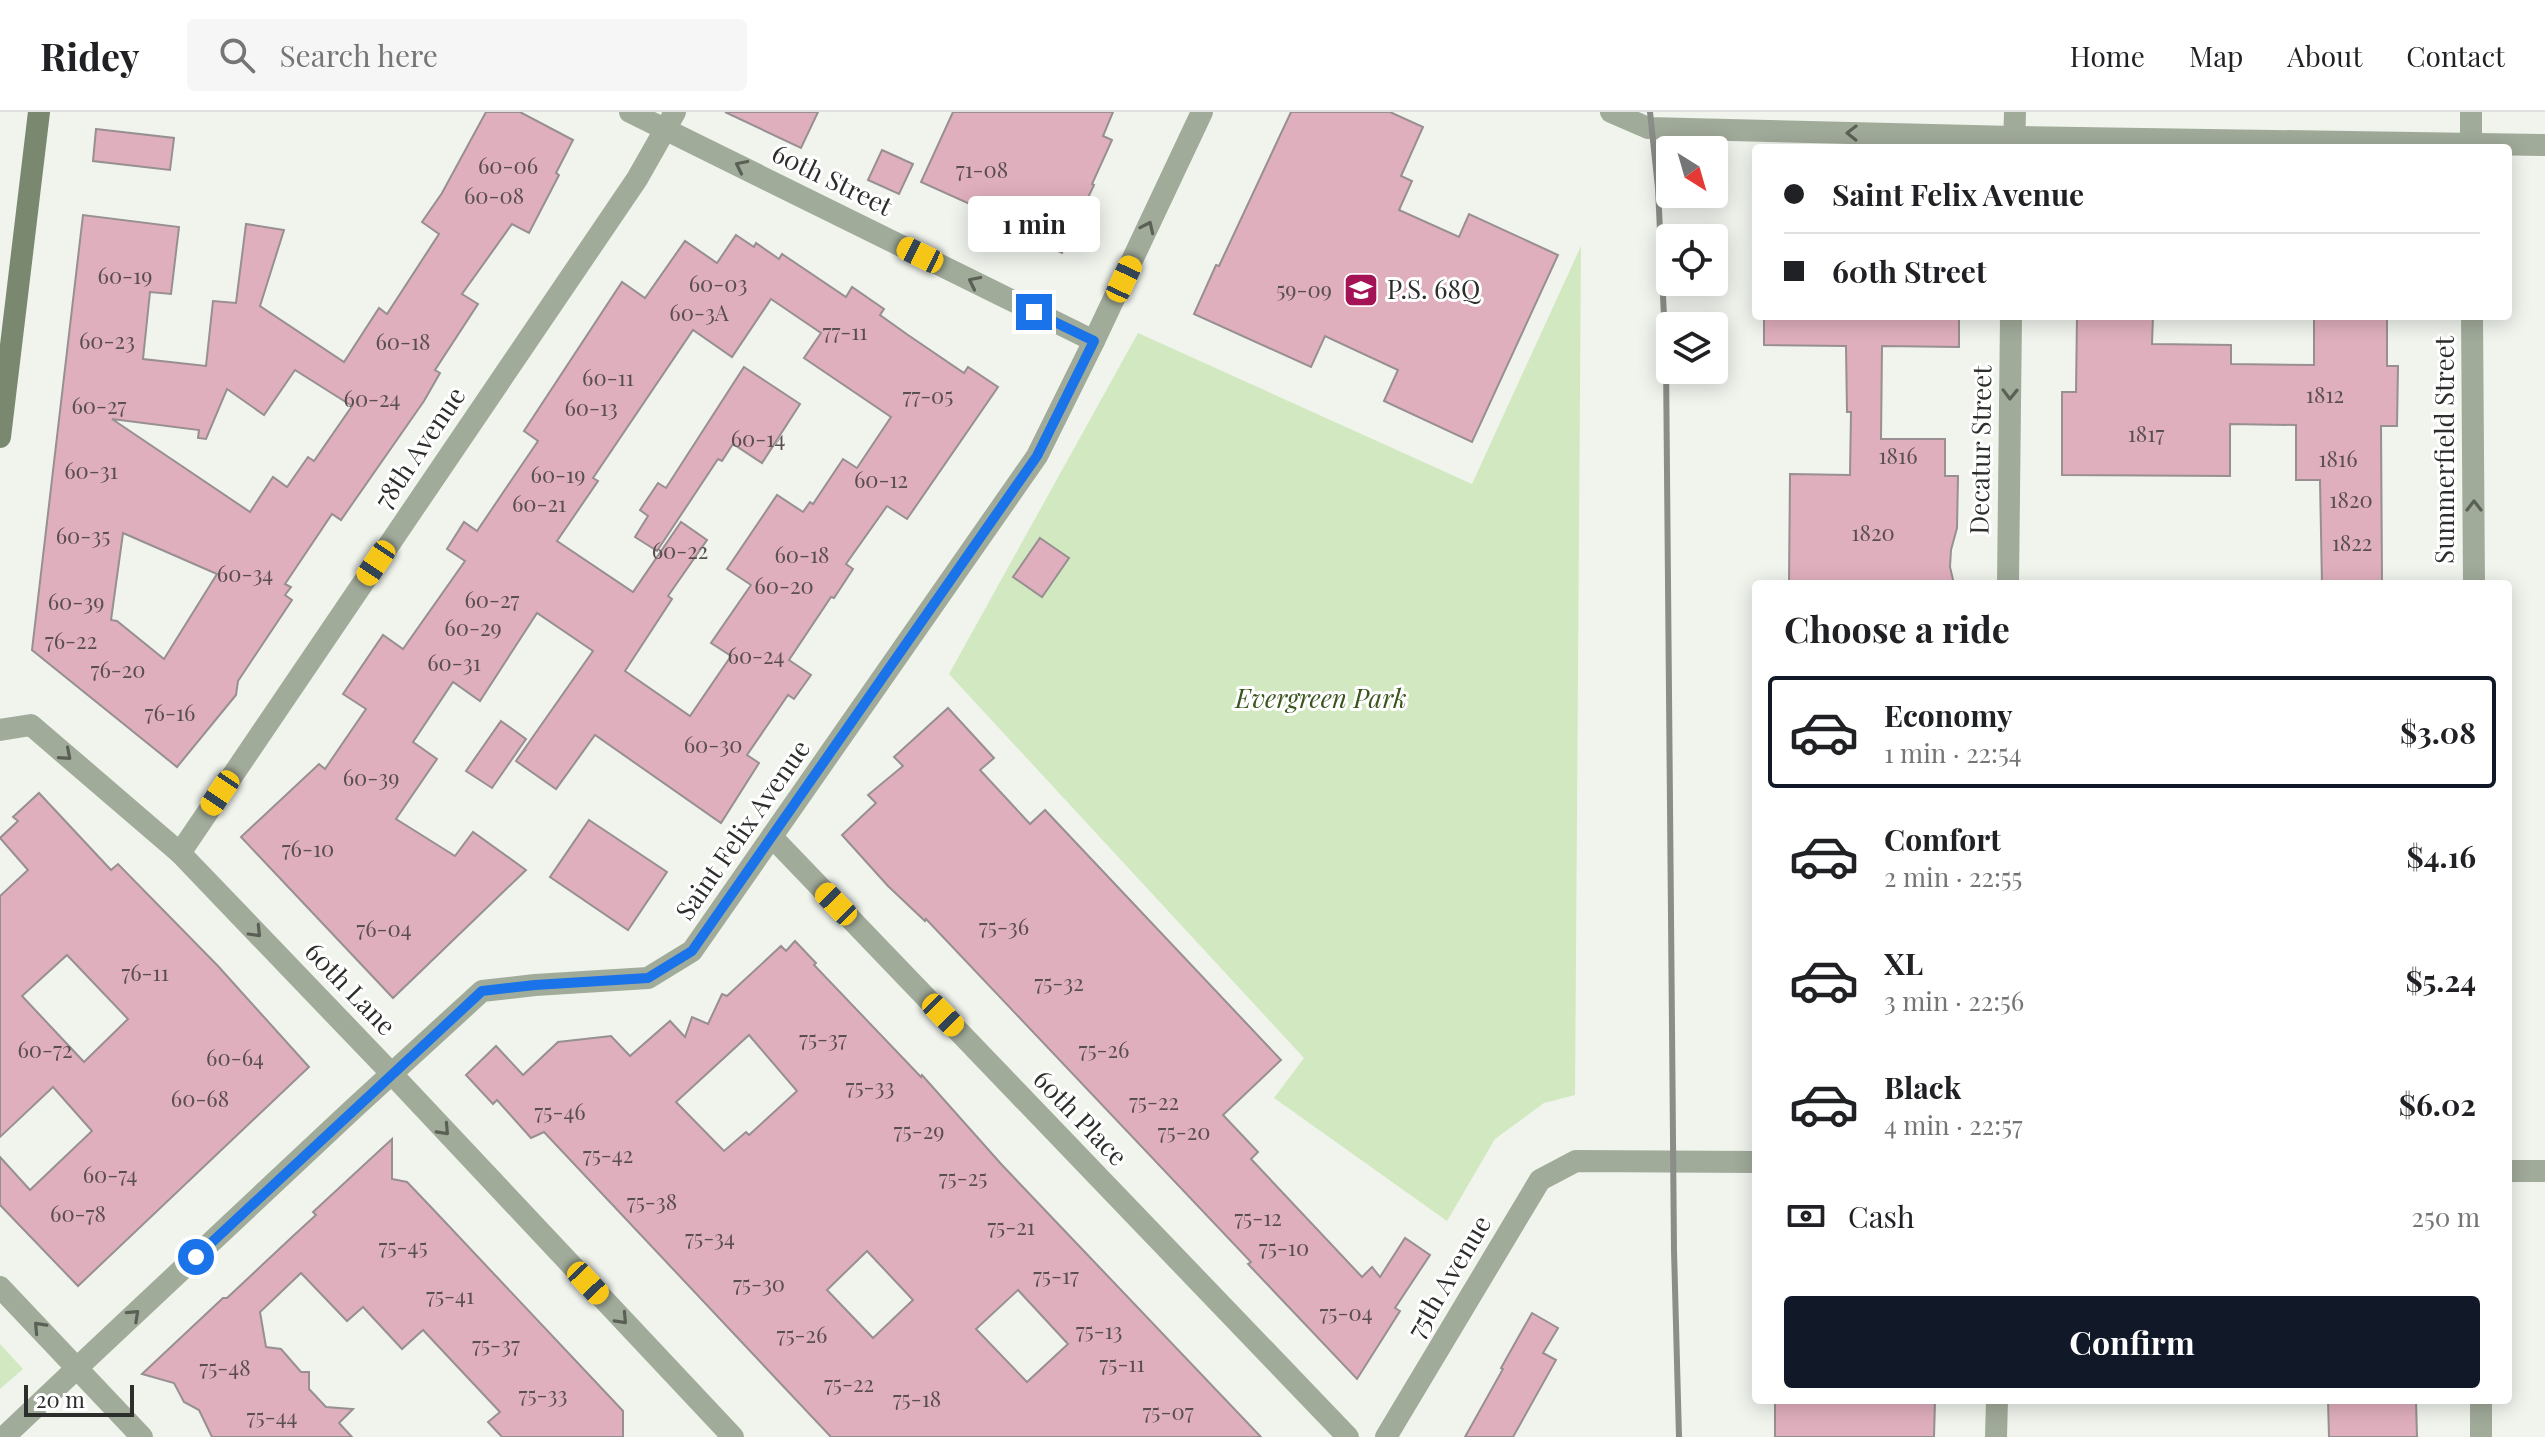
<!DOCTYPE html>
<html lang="en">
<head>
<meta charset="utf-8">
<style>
  :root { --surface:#fff; --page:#f6f6f6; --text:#202124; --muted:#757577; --line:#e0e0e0; --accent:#111827 }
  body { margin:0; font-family:"Playfair Display",serif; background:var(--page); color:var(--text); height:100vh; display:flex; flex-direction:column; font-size:30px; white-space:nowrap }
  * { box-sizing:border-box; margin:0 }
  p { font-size:26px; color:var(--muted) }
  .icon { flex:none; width:44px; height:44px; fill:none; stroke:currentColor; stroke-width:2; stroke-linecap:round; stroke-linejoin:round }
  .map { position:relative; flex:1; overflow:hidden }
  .sheet { position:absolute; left:1752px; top:468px; width:760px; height:824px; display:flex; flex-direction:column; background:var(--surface); border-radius:8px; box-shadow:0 4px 20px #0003 }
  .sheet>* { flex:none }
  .top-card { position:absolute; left:1752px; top:32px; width:760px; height:176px; border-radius:8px; box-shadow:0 4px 20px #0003; display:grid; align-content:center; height:176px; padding:0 32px; background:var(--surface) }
  .needle { width:52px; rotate:143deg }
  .controls { position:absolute; left:1656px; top:24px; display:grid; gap:16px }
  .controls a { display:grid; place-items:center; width:72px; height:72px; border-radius:8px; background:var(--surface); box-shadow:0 4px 20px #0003; font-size:40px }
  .scale { position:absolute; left:24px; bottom:20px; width:110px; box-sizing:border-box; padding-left:8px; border:4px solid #2c2e2b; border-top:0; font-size:22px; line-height:28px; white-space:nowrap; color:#2c2e2b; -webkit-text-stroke:6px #fff; paint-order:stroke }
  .end { position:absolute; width:36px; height:36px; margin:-18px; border:10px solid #1a73e8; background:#fff; box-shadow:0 0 0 4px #fff }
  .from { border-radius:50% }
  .bubble { position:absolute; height:56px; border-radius:8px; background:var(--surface); box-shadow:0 4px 20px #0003; font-size:26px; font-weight:700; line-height:56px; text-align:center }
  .car { position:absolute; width:24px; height:48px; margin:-24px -12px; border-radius:10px; box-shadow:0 0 6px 2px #0007; background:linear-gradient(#f5c518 24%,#345 0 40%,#f5c518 0 76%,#345 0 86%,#f5c518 0) }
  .top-card b { display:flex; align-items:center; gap:28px; height:76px; font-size:30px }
  .top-card b+b { border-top:2px solid var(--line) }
  .top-card i { width:20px; height:20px; background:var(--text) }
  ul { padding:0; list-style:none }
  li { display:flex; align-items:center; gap:24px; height:112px; margin:0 16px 12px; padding:0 16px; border:4px solid transparent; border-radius:8px }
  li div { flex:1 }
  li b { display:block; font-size:30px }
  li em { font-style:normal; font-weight:700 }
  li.current { border-color:var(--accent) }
  li>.icon { width:72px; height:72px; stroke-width:1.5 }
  h2 { padding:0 32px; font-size:36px; line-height:96px }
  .pay { display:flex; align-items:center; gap:20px; height:88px; padding:0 32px; font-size:30px }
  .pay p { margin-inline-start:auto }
  .action { display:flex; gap:16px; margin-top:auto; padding:16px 32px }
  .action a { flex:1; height:92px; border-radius:8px; background:var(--accent); color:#fff; font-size:32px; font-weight:700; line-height:92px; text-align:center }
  header { display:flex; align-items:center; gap:48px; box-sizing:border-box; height:112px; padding:0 40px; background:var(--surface); border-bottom:2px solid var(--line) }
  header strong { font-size:38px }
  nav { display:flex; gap:44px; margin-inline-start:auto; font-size:28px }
  .search { width:560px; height:72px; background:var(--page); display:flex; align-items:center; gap:20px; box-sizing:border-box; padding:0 28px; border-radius:8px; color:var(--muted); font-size:30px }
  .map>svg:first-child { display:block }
</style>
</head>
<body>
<header>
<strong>Ridey</strong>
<div class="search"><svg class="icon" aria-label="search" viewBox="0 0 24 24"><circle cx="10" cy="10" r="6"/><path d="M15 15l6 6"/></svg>Search here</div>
<nav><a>Home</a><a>Map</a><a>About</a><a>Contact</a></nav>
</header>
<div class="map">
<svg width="2545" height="1325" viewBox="0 0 2545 1325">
  <rect width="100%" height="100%" fill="#f0f4ed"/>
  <g fill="#d1e8c0">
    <polygon points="1581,134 1575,983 1544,991 1495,1027 1447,1109 1274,986 1304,946 949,562 1138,221 1472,372"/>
    <polygon points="0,1232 23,1257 0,1277"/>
  </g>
  <g fill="#e0afbd" stroke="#978f91" stroke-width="2" fill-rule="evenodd">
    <path d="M486 0H520L573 28 556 61 559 63 529 121 512 112 462 182 478 192 435 258 440 261 424 289 341 408 332 402 285 472 291 475 285 483 292 488 238 569 236 583 177 655 32 538 83 103 179 115 171 182 150 180 143 247 206 254 213 189 236 191 246 112 284 118 260 194 344 250 379 196 387 202 439 122 422 110 442 81ZM295 258 352 294 314 349 308 345 287 375 273 365 250 400 112 307 199 318 198 326 206 327 227 277 264 303ZM123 421 217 462 164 547 117 509 111 508Z"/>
    <polygon points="725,0 818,0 801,36"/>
    <polygon points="953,0 1113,0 1103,24 1112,28 1092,72 1094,73 1062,141 1008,115 1010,110 921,70"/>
    <polygon points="1291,0 1390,0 1423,15 1401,64 1412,69 1399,98 1459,125 1469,102 1558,143 1472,330 1384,289 1398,258 1325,224 1311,255 1194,202 1216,153 1219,154"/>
    <polygon points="96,17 174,26 170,58 93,49"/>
    <polygon points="882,38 913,52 899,82 868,68"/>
    <path d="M736 123 754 135 756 131 779 147 782 142 846 185 852 175 884 197 880 203 908 223 964 261 968 255 998 275 907 407 887 394 846 452 853 457 834 486 831 485 789 548 811 563 794 587 788 583 747 643 759 651 721 711 595 623 556 677 516 649 593 539 537 501 480 589 453 570 413 630 437 647 396 707 455 744 473 720 526 758 393 886 241 725 319 652 325 657 366 597 343 582 383 523 403 537 465 449 447 437 464 410 477 419 538 329 524 319 622 170 645 186 685 129 717 151ZM771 187 821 221 804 246 891 305 857 356 843 347 813 392 810 390 803 400 777 383 727 457 751 473 711 531 731 544 690 604 625 559 672 487 668 484 707 428 681 410 633 480 557 429 598 369 593 366 693 218 732 245Z"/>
    <polygon points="1764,204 1959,204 1959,235 1882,234 1881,327 1945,327 1945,364 1958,364 1957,416 1951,438 1950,455 1954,472 1789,472 1790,362 1850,363 1851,300 1847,300 1846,234 1764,233"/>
    <polygon points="2077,204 2153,204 2152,232 2231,233 2231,252 2314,253 2314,204 2387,204 2387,254 2398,254 2397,314 2381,314 2382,472 2322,472 2320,368 2296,368 2296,313 2230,312 2230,364 2062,363 2062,280 2076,280"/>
    <polygon points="744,255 800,292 762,351 733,332 722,349 718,347 657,439 635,425 648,404 640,398 658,371 666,376"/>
    <polygon points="1040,426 1069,446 1042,485 1013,465"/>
    <polygon points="948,596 994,646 980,658 1030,712 1045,698 1281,948 1223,1003 1258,1040 1251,1047 1362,1165 1372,1155 1380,1165 1405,1126 1430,1143 1395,1196 1400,1199 1357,1267 1248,1152 1251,1150 926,807 925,809 888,774 842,723 876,691 868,683 903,654 894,645"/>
    <polygon points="501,609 526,627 492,676 466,659"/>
    <path d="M39 681 111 758 118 752 218 854 309 955 78 1174 0 1093V1045L30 1078 92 1019 53 975 0 1025V784L28 758 0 726 18 709 13 705ZM67 843 128 907 84 950 22 884Z"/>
    <polygon points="589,708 667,760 628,818 550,765"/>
    <path d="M795 829 816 851 814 853 921 965 922 963 1002 1053 1261 1325H831L544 1020 531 1026 497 988 493 992 466 963 496 934 523 963 558 930 611 924 630 944 670 909 685 925 692 905 708 912 722 882 727 884 781 834 786 839ZM749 923 797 979 749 1023 746 1020 724 1039 676 990ZM867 1139 913 1188 873 1226 827 1178ZM1018 1178 1068 1232 1027 1270 976 1217Z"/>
    <polygon points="392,1027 392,1067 407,1070 430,1094 623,1299 623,1325 502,1325 488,1310 500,1300 423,1218 402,1237 363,1195 347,1209 301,1161 260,1200 266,1235 281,1237 301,1260 309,1260 309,1277 326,1295 353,1297 339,1311 352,1325 212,1325 199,1298 184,1290 174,1271 142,1262 223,1186 227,1186 292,1125 316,1103 313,1100"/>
    <polygon points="1532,1201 1558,1216 1543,1241 1556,1248 1513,1325 1465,1325 1503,1257 1501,1256"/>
    <polygon points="1775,1288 1935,1288 1934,1325 1775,1325"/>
    <polygon points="2328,1288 2416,1288 2417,1325 2329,1325"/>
  </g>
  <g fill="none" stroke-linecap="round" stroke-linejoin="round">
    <polyline stroke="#a1ab9a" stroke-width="22" points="4,1325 77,1256"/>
    <g stroke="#a1ab9a" stroke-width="22">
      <polyline points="630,0 1094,229"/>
      <polyline points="1611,0 1648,16 2014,25 2545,33"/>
      <polyline points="2471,0 2471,36"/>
      <polyline points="2014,36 2015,0"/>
      <polyline points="2472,204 2474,472"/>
      <polyline points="2008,472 2011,204"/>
      <polyline points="0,618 31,613 180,741 391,961 733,1325"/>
      <polyline points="772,725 1348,1325"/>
      <polyline points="180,741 637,67 675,0"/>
      <polyline points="2508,1059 2545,1059"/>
      <polyline points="0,1175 142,1325"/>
      <polyline points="77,1256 352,998 482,879 535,873 648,866 692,839 1037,344 1094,229 1202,0"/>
      <polyline points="2481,1288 2481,1325"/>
      <polyline points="1386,1325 1540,1068 1576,1049 1756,1050"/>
      <polyline points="1996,1325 1997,1288"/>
    </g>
    <polyline stroke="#7a886f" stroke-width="22" points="0,325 39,0"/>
    <polyline stroke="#8a8d88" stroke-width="6" points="1650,0 1658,76 1666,248 1674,1138 1679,1325"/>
  </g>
  <defs><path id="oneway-chevron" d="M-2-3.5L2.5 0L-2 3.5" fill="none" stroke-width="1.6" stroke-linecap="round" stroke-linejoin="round" transform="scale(2)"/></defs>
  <g stroke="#5b6057">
    <use href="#oneway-chevron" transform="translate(1852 21) rotate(-179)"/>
    <use href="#oneway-chevron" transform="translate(741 54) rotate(-154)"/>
    <use href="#oneway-chevron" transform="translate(1148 115) rotate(-65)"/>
    <use href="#oneway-chevron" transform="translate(974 170) rotate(-154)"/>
    <use href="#oneway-chevron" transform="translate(2010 282) rotate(91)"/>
    <use href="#oneway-chevron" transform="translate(2474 394) rotate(-90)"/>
    <use href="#oneway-chevron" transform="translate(66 643) rotate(41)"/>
    <use href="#oneway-chevron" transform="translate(256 820) rotate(46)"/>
    <use href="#oneway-chevron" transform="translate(444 1018) rotate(47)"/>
    <use href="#oneway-chevron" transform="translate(134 1203) rotate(-43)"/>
    <use href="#oneway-chevron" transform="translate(622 1207) rotate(47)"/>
    <use href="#oneway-chevron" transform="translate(39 1215) rotate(-133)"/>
  </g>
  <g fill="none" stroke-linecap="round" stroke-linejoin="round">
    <polyline stroke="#1a73e8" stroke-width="10" points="196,1145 482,879 535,873 648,866 692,839 1037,344 1094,229 1034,200"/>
  </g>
  <defs>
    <g id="school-square" transform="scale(1.8)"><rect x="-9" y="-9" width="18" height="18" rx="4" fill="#a31356" stroke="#fff"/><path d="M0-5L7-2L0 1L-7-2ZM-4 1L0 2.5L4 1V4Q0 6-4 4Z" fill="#fff"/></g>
  </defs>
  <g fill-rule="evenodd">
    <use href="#school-square" x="1361" y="178"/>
  </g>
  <g text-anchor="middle" stroke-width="6" stroke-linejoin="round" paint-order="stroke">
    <g font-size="22" fill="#594e50">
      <text x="508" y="62">60-06</text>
      <text x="982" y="66">71-08</text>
      <text x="494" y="92">60-08</text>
      <text x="125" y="172">60-19</text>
      <text x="718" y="180">60-03</text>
      <text x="1304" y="186">59-09</text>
      <text x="699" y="209">60-3A</text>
      <text x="845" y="228">77-11</text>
      <text x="107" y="237">60-23</text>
      <text x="403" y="238">60-18</text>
      <text x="608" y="274">60-11</text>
      <text x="2325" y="291">1812</text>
      <text x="928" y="292">77-05</text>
      <text x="372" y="295">60-24</text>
      <text x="99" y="302">60-27</text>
      <text x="591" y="304">60-13</text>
      <text x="2146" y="330">1817</text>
      <text x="758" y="335">60-14</text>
      <text x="1898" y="352">1816</text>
      <text x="2338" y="355">1816</text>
      <text x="91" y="367">60-31</text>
      <text x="558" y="371">60-19</text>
      <text x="881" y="376">60-12</text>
      <text x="2351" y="396">1820</text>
      <text x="539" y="400">60-21</text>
      <text x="1873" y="429">1820</text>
      <text x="83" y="432">60-35</text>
      <text x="2352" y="439">1822</text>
      <text x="680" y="447">60-22</text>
      <text x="802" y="451">60-18</text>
      <text x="245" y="470">60-34</text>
      <text x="784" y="482">60-20</text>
      <text x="492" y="496">60-27</text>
      <text x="76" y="498">60-39</text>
      <text x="473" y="524">60-29</text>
      <text x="71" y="537">76-22</text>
      <text x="756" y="552">60-24</text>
      <text x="454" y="559">60-31</text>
      <text x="118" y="566">76-20</text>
      <text x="170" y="609">76-16</text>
      <text x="713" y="641">60-30</text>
      <text x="371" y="674">60-39</text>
      <text x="308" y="745">76-10</text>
      <text x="1004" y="823">75-36</text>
      <text x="384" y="825">76-04</text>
      <text x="145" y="869">76-11</text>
      <text x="1059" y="879">75-32</text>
      <text x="823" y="935">75-37</text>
      <text x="45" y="946">60-72</text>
      <text x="1104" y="946">75-26</text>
      <text x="235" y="954">60-64</text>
      <text x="870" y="983">75-33</text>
      <text x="200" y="995">60-68</text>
      <text x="1154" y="998">75-22</text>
      <text x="560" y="1008">75-46</text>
      <text x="919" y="1027">75-29</text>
      <text x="1184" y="1028">75-20</text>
      <text x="608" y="1051">75-42</text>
      <text x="110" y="1071">60-74</text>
      <text x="963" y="1074">75-25</text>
      <text x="652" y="1098">75-38</text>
      <text x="78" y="1110">60-78</text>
      <text x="1258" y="1114">75-12</text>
      <text x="1011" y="1123">75-21</text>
      <text x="710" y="1134">75-34</text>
      <text x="403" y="1143">75-45</text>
      <text x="1284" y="1144">75-10</text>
      <text x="1056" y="1172">75-17</text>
      <text x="759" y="1180">75-30</text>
      <text x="450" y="1192">75-41</text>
      <text x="1346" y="1209">75-04</text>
      <text x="1099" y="1227">75-13</text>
      <text x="802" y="1231">75-26</text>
      <text x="496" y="1241">75-37</text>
      <text x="1122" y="1260">75-11</text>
      <text x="225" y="1264">75-48</text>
      <text x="849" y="1280">75-22</text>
      <text x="543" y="1291">75-33</text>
      <text x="917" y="1295">75-18</text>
      <text x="1168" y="1308">75-07</text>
      <text x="272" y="1313">75-44</text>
    </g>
    <g font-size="26" fill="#2c2e2b" stroke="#fff">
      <text transform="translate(832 68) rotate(26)" y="9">60th Street</text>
      <text transform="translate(420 336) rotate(-56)" y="9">78th Avenue</text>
      <text transform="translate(1981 338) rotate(-89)" y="9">Decatur Street</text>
      <text transform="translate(2445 338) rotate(-90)" y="9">Summerfield Street</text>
      <text transform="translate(743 718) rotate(-55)" y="9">Saint Felix Avenue</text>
      <text transform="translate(350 877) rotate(46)" y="9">60th Lane</text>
      <text transform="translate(1080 1006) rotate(46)" y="9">60th Place</text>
      <text transform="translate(1449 1165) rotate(-59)" y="9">75th Avenue</text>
    </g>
    <g font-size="26" fill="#2c2e2b" stroke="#fff" text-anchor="start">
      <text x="1387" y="187">P.S. 68Q</text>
    </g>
    <g font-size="26" font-style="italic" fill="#39551d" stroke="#fff">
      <text x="1321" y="596">Evergreen Park</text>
    </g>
  </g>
</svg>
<div class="controls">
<a><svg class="needle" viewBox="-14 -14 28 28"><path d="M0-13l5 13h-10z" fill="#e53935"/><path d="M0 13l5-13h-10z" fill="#757577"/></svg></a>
<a><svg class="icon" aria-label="locate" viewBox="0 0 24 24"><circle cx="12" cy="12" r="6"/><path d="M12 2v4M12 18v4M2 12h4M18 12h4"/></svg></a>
<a><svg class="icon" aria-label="layers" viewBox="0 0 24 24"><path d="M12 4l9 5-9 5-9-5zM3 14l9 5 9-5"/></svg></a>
</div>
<div class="scale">20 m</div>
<i class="end from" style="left:196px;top:1145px"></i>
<i class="end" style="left:1034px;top:200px"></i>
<div class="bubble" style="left:968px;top:84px;width:132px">1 min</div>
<i class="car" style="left:920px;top:143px;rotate:296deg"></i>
<i class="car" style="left:1124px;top:167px;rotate:25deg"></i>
<i class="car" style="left:376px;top:451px;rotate:214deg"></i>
<i class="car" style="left:220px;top:681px;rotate:214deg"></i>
<i class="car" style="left:836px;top:792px;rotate:316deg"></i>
<i class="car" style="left:943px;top:903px;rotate:136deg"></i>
<i class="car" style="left:588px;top:1171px;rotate:137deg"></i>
<div class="top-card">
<b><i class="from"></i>Saint Felix Avenue</b>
<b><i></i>60th Street</b>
</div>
<section class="sheet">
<h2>Choose a ride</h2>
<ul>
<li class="current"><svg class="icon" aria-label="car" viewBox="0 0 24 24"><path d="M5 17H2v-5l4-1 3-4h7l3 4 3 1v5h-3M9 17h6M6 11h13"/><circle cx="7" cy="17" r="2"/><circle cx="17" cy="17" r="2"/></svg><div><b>Economy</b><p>1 min · 22:54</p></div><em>$3.08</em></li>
<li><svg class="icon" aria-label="car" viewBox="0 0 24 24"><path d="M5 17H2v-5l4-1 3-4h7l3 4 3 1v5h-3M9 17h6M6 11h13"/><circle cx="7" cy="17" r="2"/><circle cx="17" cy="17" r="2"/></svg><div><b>Comfort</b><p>2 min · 22:55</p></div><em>$4.16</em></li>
<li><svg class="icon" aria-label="car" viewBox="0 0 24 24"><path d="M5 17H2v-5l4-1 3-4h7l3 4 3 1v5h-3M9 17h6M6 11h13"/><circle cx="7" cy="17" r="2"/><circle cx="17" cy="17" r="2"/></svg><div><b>XL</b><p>3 min · 22:56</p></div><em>$5.24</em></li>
<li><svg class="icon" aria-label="car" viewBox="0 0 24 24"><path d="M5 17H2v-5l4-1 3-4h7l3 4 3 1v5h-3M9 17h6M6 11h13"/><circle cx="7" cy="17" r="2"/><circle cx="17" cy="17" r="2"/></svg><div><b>Black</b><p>4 min · 22:57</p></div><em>$6.02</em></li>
</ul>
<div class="pay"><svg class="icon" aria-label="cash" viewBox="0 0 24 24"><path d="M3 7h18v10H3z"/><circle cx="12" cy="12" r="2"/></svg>Cash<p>250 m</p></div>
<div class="action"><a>Confirm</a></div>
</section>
</div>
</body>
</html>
